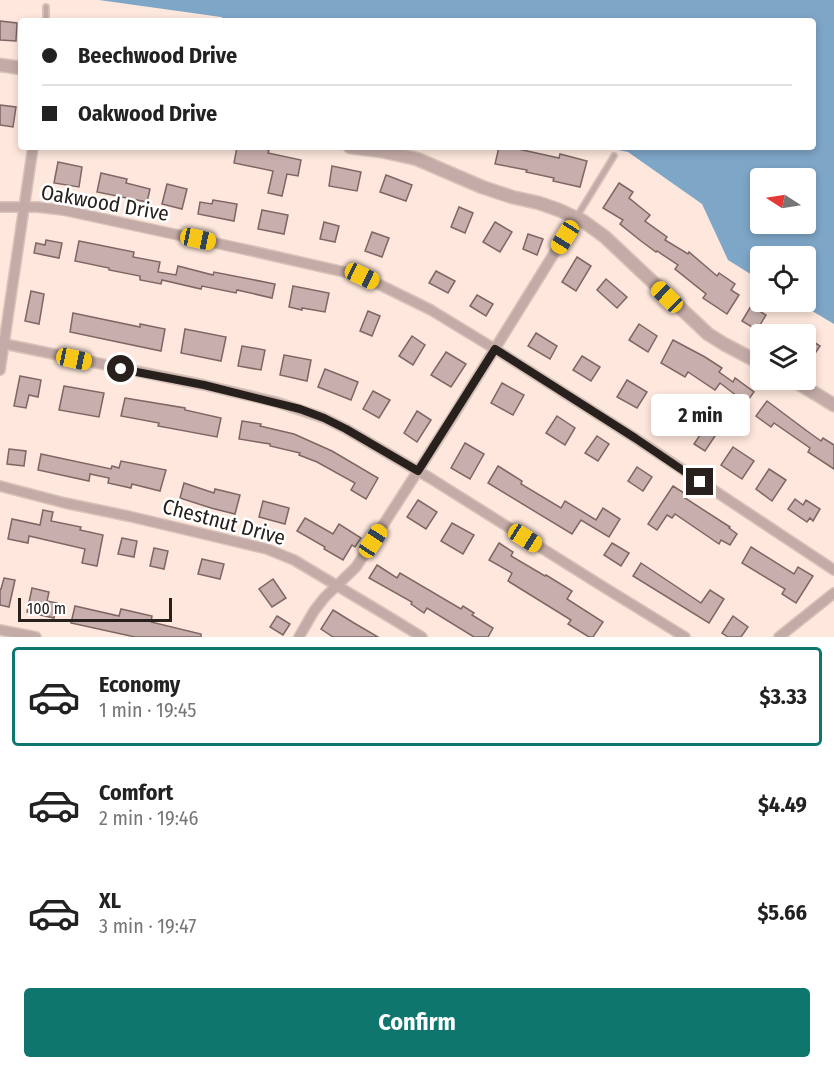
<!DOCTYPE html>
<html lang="en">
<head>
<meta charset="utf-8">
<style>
  :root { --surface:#fff; --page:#f2f2f2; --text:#222; --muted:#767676; --line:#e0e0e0; --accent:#0f766e }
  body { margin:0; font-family:"Fira Sans Condensed",sans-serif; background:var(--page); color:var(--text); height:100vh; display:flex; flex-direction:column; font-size:22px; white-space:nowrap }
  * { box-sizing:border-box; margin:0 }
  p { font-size:20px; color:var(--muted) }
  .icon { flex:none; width:33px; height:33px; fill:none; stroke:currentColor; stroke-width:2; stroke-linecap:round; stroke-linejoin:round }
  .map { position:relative; height:637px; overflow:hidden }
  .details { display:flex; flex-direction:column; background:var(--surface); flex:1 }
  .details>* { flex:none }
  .banner { position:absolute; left:18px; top:18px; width:798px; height:132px; border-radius:6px; box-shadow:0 3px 9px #0003; display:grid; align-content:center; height:132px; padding:0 24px; background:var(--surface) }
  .needle { width:39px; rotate:282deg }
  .tools { position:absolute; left:750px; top:168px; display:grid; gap:12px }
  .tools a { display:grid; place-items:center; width:66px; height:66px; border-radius:6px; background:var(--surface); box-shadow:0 3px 9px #0003; font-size:30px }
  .scale { position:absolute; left:18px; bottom:15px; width:154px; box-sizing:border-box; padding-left:6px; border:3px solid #28201c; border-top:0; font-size:16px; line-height:21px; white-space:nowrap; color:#28201c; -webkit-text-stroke:4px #fff; paint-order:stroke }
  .end { position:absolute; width:27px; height:27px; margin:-14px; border:8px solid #28201c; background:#fff; box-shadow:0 0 0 3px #fff }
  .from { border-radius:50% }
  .bubble { position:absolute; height:42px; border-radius:6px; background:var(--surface); box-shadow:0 3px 9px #0003; font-size:20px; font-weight:700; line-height:42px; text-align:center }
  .car { position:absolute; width:18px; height:36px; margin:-18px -9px; border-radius:8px; box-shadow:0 0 4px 2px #0007; background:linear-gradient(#f5c518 24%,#345 0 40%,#f5c518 0 76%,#345 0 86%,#f5c518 0) }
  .banner b { display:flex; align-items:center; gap:21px; height:57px; font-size:22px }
  .banner b+b { border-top:2px solid var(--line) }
  .banner i { width:15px; height:15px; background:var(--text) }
  ul { padding:10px 0 0; list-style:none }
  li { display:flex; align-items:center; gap:18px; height:99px; margin:0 12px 9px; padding:0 12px; border:3px solid transparent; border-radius:6px }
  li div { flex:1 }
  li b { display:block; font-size:22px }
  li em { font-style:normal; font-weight:700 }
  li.active { border-color:var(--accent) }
  li>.icon { width:54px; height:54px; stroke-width:1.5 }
  .primary-button { display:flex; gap:12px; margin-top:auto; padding:12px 24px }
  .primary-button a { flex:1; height:69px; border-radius:6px; background:var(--accent); color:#fff; font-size:24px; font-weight:700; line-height:69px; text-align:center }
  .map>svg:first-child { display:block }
</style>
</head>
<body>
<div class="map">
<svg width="834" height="637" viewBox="0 0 834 637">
  <rect width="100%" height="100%" fill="#fee7dc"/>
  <path fill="#7ea6c7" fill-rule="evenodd" d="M99 0H834V324L797 302H806V256H760V280L728 260 702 204 628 152 603 147H813V21H228L221 17ZM760 178H806V224H760Z"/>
  <g fill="#c8afad" stroke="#7d6664" stroke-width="1.5">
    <polygon points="0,21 17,23 16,41 0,40"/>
    <polygon points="0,105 16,107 13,127 0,125"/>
    <polygon points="237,147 256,147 269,150 268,153 301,160 298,176 287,174 282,196 268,193 273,171 234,163"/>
    <polygon points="499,147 519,147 518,149 559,158 560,154 587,161 580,187 553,181 554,178 526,172 527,170 495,164"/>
    <polygon points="58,162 82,167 79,187 54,183"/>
    <polygon points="332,166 361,172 357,191 329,186"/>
    <polygon points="101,173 127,179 126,183 150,189 147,202 97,192"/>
    <polygon points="386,175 412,185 406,201 380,192"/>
    <polygon points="619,183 633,192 629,198 650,215 645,221 667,237 665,240 688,254 689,252 717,276 719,273 735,284 731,290 739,295 727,314 703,298 706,294 675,269 678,265 657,251 656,252 641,241 620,224 623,220 603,208"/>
    <polygon points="167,184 187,189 182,209 162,204"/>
    <polygon points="213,200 237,204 234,221 198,214 200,202 212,204"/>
    <polygon points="459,207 473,213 465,233 451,227"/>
    <polygon points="262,210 288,215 284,234 258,229"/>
    <polygon points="324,222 339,226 335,242 320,239"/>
    <polygon points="495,222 512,232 500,252 483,242"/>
    <polygon points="372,232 389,238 382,257 365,251"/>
    <polygon points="528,234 543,239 537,255 523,249"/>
    <polygon points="46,240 62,243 59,258 34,253 36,243 45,245"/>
    <polygon points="79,241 134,252 133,257 160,262 158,272 176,275 178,266 213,275 214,272 275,284 272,298 237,290 236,293 202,286 201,289 162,280 161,284 140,280 140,276 109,270 109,268 75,261"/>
    <polygon points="577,257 591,266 576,291 562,282"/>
    <polygon points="436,271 455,281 448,293 429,283"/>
    <polygon points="606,279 627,297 617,308 597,290"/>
    <polygon points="293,286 329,293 325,312 302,308 302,310 289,307"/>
    <polygon points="31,291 44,294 39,324 25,321"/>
    <polygon points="477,295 493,304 486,316 470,306"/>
    <polygon points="751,306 766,315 757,330 742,321"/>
    <polygon points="368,311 380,316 372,336 360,331"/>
    <polygon points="73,313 140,327 140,324 165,329 161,351 70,332"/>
    <polygon points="639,324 657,336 648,352 629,340"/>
    <polygon points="185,329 226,337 221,361 181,353"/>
    <polygon points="536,333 557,346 550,359 528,346"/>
    <polygon points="412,336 425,345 413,365 399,356"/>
    <polygon points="806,337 820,346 806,367"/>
    <polygon points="673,340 705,357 722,368 719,372 733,382 735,378 754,392 746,403 720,383 715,390 688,372 685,377 661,363"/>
    <polygon points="242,346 265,350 261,370 238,366"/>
    <polygon points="446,352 466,364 451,387 431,375"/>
    <polygon points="284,355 311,360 307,381 280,375"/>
    <polygon points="582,356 600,367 591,381 573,370"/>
    <polygon points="325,369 358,382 351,400 318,387"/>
    <polygon points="20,376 41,380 38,397 29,395 26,408 14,406"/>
    <polygon points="627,380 647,392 637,408 617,397"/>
    <polygon points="502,383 524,395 513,415 491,403"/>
    <polygon points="64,386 104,393 99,417 59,410"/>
    <polygon points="373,391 390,400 379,418 363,409"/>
    <polygon points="125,398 185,408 185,410 221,418 217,437 158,426 159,423 121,416"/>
    <polygon points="767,401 807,431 821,441 823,438 834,445 834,469 808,452 810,448 774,423 771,427 756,416"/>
    <polygon points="663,408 686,423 679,434 656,420"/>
    <polygon points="417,411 431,420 417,442 404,433"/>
    <polygon points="557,416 575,428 565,445 546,433"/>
    <polygon points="242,421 261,424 260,426 294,434 332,451 378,478 366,499 351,490 355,483 317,462 299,455 300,453 270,446 270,444 239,439"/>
    <polygon points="704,429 715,436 705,451 694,444"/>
    <polygon points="597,436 609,444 598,461 585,453"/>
    <polygon points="465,443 484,454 470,479 451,468"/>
    <polygon points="733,447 754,461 742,479 721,465"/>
    <polygon points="9,449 26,451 24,466 7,464"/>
    <polygon points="41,454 111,469 112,466 119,468 121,461 166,470 160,491 132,484 131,488 108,483 109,478 90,474 89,481 38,470"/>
    <polygon points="498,466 522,481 521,484 561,508 565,501 596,520 603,508 620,519 609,537 581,520 572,534 488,483"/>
    <polygon points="637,467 652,477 643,491 628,481"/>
    <polygon points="769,469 786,480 772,501 756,489"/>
    <polygon points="184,483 214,493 215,489 240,495 235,514 211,508 180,498"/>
    <polygon points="673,486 687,495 685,498 730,527 729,528 737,534 730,545 721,540 719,544 675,514 672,518 667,515 657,530 648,524"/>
    <polygon points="795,499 803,505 806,500 820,509 813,521 810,518 807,522 788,509"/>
    <polygon points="418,500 437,512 426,529 407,517"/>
    <polygon points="263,501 289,508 285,524 259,517"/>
    <polygon points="43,510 53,512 51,521 81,527 80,530 103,535 97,566 82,563 85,549 29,536 28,543 8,539 12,519 40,525"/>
    <polygon points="305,518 333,534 339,524 361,538 355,547 352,545 343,560 324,549 325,547 297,531"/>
    <polygon points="452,523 474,535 463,554 441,541"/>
    <polygon points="122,538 137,541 134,557 118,554"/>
    <polygon points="499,543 513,552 511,556 545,576 546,575 572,591 567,599 603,622 593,637 589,637 568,624 571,620 508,581 512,573 489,560"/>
    <polygon points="612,543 629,553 621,566 604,555"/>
    <polygon points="751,547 794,574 798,567 813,576 796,603 782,594 785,589 742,563"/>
    <polygon points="154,548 168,551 164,569 150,566"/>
    <polygon points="202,559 224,564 220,579 198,574"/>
    <polygon points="641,563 701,603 710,590 724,599 709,623 633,576"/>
    <polygon points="377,565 397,578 400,573 461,609 463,606 474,613 472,615 493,628 488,637 474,637 427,608 424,613 411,604 412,602 369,578"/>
    <polygon points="4,578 15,580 9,607 0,605 0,589 1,589"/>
    <polygon points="273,579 286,598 272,607 259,589"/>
    <polygon points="32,588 49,592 47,601 57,603 54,618 27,612"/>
    <polygon points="75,606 119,616 121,609 152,616 151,622 201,634 201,637 135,637 71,623"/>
    <polygon points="333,610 354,623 378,637 333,637 321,629"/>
    <polygon points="277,616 290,624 283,635 270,627"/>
    <polygon points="733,616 748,627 741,637 728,637 722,633"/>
  </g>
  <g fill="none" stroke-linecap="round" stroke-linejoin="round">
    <g stroke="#d7c3b9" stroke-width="8">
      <g id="service">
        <polyline points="46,21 46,7"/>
        <polyline points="576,218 614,156"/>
      </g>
    </g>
    <g stroke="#d7c3b9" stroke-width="12">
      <g id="minor">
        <polyline points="0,207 37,207 63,210 243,249 362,276 431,310 495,349 635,438 834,570"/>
        <polyline points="0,343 204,385 276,402 324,418 346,429 430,478 602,586 685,637"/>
        <polyline points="0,370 33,147"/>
        <polyline points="0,486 65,503 128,516 267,549 294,560 386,615 422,637"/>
        <polyline points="0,630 36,637"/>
        <polyline points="299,637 314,611 324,598 356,567 452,418 576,218"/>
        <polyline points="779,637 834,593"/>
      </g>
    </g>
    <g stroke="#d7c3b9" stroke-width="15">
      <g id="tertiary">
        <polyline points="0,65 21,68"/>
        <polyline points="350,147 381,151 417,159 482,187 512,197 539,203 559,210 583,221 605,237 708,334 724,344 760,363"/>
        <polyline points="793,380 834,405"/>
      </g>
    </g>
    <use href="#service" stroke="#c4aba7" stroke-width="4.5"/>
    <use href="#minor" stroke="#c4aba7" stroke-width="9"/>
    <use href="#tertiary" stroke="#c4aba7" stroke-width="12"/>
  </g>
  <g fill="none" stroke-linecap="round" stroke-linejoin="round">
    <polyline stroke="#28201c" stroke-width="8" points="121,369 204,385 300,409 324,418 346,429 418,471 495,349 635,438 700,482"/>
  </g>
  <g text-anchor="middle" stroke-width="5" stroke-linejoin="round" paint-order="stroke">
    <g font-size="21" fill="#28201c" stroke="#fff">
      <text transform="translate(105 203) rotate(10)" y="7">Oakwood Drive</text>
      <text transform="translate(224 522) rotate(15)" y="7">Chestnut Drive</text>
    </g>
  </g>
</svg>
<div class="tools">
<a><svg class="needle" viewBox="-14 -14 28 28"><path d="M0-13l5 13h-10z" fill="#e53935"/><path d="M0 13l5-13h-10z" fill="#767676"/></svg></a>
<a><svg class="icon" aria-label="locate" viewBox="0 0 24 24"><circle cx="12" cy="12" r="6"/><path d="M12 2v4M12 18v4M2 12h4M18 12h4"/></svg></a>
<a><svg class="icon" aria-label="layers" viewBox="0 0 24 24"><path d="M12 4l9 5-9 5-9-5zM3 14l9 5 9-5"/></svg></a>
</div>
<div class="scale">100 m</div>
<i class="end from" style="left:121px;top:369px"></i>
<i class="end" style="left:700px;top:482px"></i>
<div class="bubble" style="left:651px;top:394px;width:99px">2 min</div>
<i class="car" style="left:565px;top:237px;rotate:212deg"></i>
<i class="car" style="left:198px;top:239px;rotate:102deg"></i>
<i class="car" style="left:362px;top:276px;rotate:115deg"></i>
<i class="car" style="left:667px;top:297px;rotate:314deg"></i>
<i class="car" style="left:74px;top:359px;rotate:102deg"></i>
<i class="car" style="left:525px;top:538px;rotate:122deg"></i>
<i class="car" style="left:373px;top:541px;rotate:33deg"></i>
<div class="banner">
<b><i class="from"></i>Beechwood Drive</b>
<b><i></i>Oakwood Drive</b>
</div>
</div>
<section class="details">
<ul>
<li class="active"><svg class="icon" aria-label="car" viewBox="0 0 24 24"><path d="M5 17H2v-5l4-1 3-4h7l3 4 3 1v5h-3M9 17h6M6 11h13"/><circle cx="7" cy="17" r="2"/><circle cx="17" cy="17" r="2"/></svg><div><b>Economy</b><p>1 min · 19:45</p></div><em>$3.33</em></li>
<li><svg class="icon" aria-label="car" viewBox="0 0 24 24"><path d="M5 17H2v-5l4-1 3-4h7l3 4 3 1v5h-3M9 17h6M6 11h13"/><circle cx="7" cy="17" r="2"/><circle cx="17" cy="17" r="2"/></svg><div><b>Comfort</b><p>2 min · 19:46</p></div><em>$4.49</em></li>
<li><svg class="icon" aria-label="car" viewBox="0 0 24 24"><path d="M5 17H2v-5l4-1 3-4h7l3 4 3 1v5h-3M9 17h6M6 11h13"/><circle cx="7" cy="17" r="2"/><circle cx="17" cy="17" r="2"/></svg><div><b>XL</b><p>3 min · 19:47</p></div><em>$5.66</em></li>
</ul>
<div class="primary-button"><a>Confirm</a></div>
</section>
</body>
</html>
